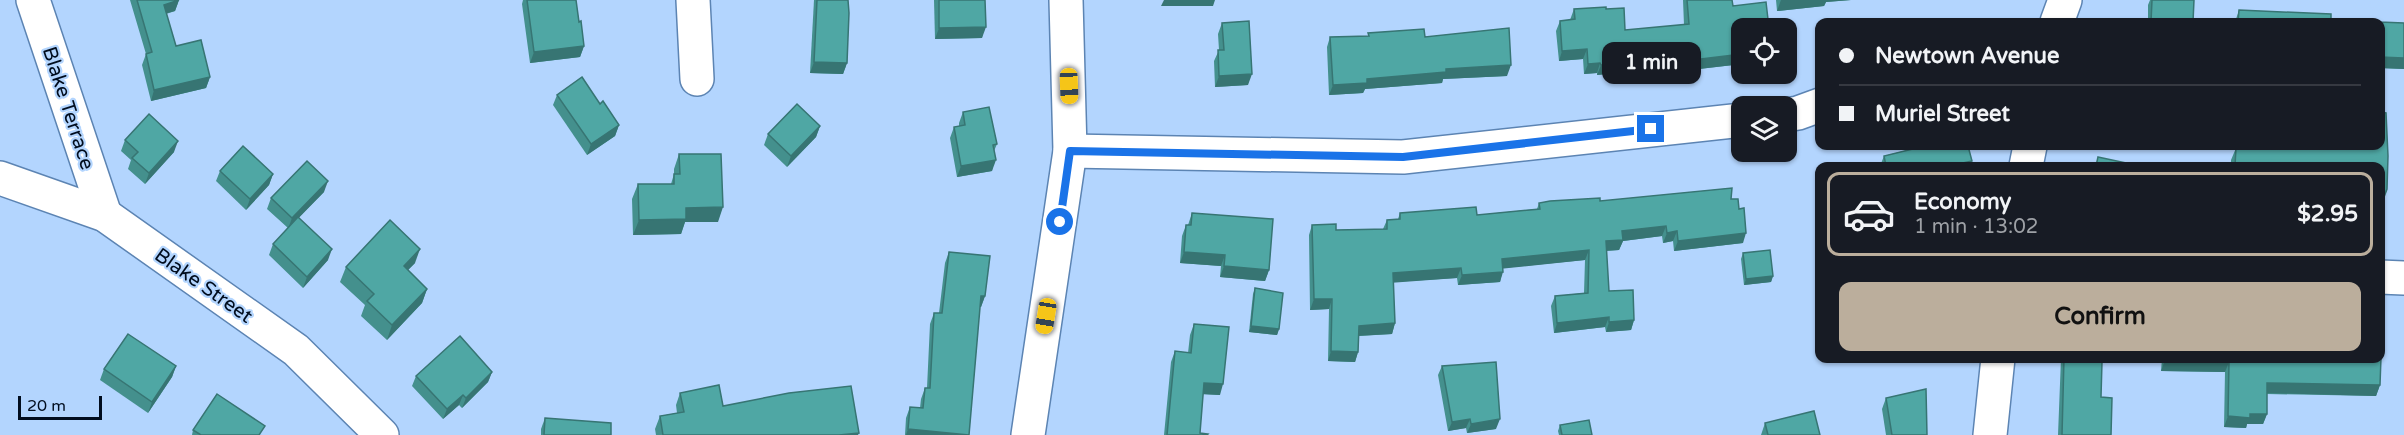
<!DOCTYPE html>
<html lang="en">
<head>
<meta charset="utf-8">
<style>
  :root { --surface:#171b24; --page:#20242c; --text:#f1f3f6; --muted:#9ea1a6; --line:#363941; --accent:#bbae9c }
  body { margin:0; font-family:"Varela Round",sans-serif; background:var(--page); color:var(--text); height:100vh; display:flex; flex-direction:column; font-size:22px; white-space:nowrap }
  * { box-sizing:border-box; margin:0 }
  p { font-size:20px; color:var(--muted) }
  .icon { flex:none; width:33px; height:33px; fill:none; stroke:currentColor; stroke-width:2; stroke-linecap:round; stroke-linejoin:round }
  .map { position:relative; flex:1; overflow:hidden }
  .details { position:absolute; left:1815px; top:162px; width:570px; height:201px; display:flex; flex-direction:column; background:var(--surface); border-radius:12px; box-shadow:0 2px 4px #0004 }
  .details>* { flex:none }
  .guide { position:absolute; left:1815px; top:18px; width:570px; height:132px; border-radius:12px; box-shadow:0 2px 4px #0004; display:grid; align-content:center; height:132px; padding:0 24px; background:var(--surface) }
  .buttons { position:absolute; left:1731px; top:18px; display:grid; gap:12px }
  .buttons a { display:grid; place-items:center; width:66px; height:66px; border-radius:12px; background:var(--surface); box-shadow:0 2px 4px #0004; font-size:30px }
  .scale { position:absolute; left:18px; bottom:15px; width:84px; box-sizing:border-box; padding-left:6px; border:3px solid #010d1e; border-top:0; font-size:16px; line-height:21px; white-space:nowrap; color:#010d1e; -webkit-text-stroke:4px #b3d5fe; paint-order:stroke }
  .end { position:absolute; width:27px; height:27px; margin:-14px; border:8px solid #1a73e8; background:#fff; box-shadow:0 0 0 3px #fff }
  .from { border-radius:50% }
  .bubble { position:absolute; height:42px; border-radius:12px; background:var(--surface); box-shadow:0 2px 4px #0004; font-size:20px; font-weight:700; line-height:42px; text-align:center }
  .car { position:absolute; width:18px; height:36px; margin:-18px -9px; border-radius:8px; box-shadow:0 0 4px 2px #0007; background:linear-gradient(#f5c518 24%,#345 0 40%,#f5c518 0 76%,#345 0 86%,#f5c518 0) }
  .guide b { display:flex; align-items:center; gap:21px; height:57px; font-size:22px }
  .guide b+b { border-top:2px solid var(--line) }
  .guide i { width:15px; height:15px; background:var(--text) }
  ul { padding:10px 0 0; list-style:none }
  li { display:flex; align-items:center; gap:18px; height:84px; margin:0 12px 9px; padding:0 12px; border:3px solid var(--line); border-radius:12px }
  li div { flex:1 }
  li b { display:block; font-size:22px }
  li em { font-style:normal; font-weight:700 }
  li.on { border-color:var(--accent) }
  li>.icon { width:54px; height:54px; stroke-width:1.5 }
  .action { display:flex; gap:12px; margin-top:auto; padding:12px 24px }
  .action a { flex:1; height:69px; border-radius:12px; background:var(--accent); color:#111; font-size:24px; font-weight:700; line-height:69px; text-align:center }
  .map>svg:first-child { display:block }
</style>
</head>
<body>
<div class="map">
<svg width="2404" height="435" viewBox="0 0 2404 435">
  <rect width="100%" height="100%" fill="#b3d5fe"/>
  <g fill="none" stroke-linecap="round" stroke-linejoin="round">
    <g stroke="#5c84b3" stroke-width="36">
      <g id="minor">
        <polyline points="33,0 105,215"/>
        <polyline points="693,0 697,79"/>
        <polyline points="2057,22 2065,0"/>
        <polyline points="1786,115 1798,113 1820,105"/>
        <polyline points="1070,151 1403,157 1742,120"/>
        <polyline points="2026,166 2030,146"/>
        <polyline points="0,178 105,215 296,350 382,435"/>
        <polyline points="2380,277 2404,278"/>
        <polyline points="1990,435 1998,358"/>
      </g>
    </g>
    <g stroke="#5c84b3" stroke-width="36">
      <polyline id="major" points="1028,435 1070,151 1066,0"/>
    </g>
    <use href="#minor" stroke="#fff" stroke-width="33"/>
    <use href="#major" stroke="#fff" stroke-width="33"/>
  </g>
  <g fill="#44908d">
    <polygon points="130,0 179,0 175,11 166,14 176,46 210,77 206,88 151,101 142,65 146,54"/>
    <polygon points="523,0 576,0 579,22 584,46 580,57 530,63 522,4"/>
    <polygon points="814,0 848,0 847,63 843,74 810,73"/>
    <polygon points="934,0 985,0 982,38 935,39"/>
    <polygon points="1683,0 1732,0 1733,6 1742,28 1742,64 1673,72 1672,67 1597,75 1597,73 1584,74 1583,59 1559,61 1556,31 1560,21 1570,20 1574,9 1606,9 1625,30 1684,25"/>
    <polygon points="1776,0 1851,0 1826,2 1824,6 1777,11"/>
    <polygon points="2150,0 2194,0 2193,22 2148,22 2148,5"/>
    <polygon points="2239,10 2331,20 2404,23 2404,69 2380,68 2380,22 2235,22"/>
    <polygon points="1222,23 1248,85 1215,87 1214,61 1219,50 1218,34"/>
    <polygon points="1368,33 1425,37 1507,76 1443,79 1442,83 1365,89 1363,93 1329,95 1327,47 1330,37 1368,36"/>
    <polygon points="557,95 600,104 619,125 615,136 587,155 553,105"/>
    <polygon points="963,112 997,144 994,151 992,171 957,177 950,138 954,127 959,126 959,123"/>
    <polygon points="820,126 816,137 787,167 764,145 768,134"/>
    <polygon points="125,140 174,152 145,184 128,169 131,160 121,151"/>
    <polygon points="1907,146 1968,146 1970,166 1880,166 1884,156 1907,150"/>
    <polygon points="2273,146 2380,146 2387,189 2380,207 2380,166 2231,166 2231,160 2236,148 2272,149"/>
    <polygon points="679,154 718,222 685,222 681,234 633,235 632,199 638,184 671,184 674,174 674,169"/>
    <polygon points="220,171 273,174 269,185 246,210 216,181"/>
    <polygon points="324,192 298,218 328,260 303,288 269,255 273,244 288,228 267,209 271,198"/>
    <polygon points="1731,199 1743,243 1674,251 1673,241 1663,243 1662,236 1623,241 1619,250 1606,251 1609,291 1634,320 1631,330 1606,332 1605,327 1554,333 1551,306 1555,296 1584,293 1585,260 1503,268 1500,282 1458,285 1457,278 1393,282 1395,323 1392,334 1359,336 1358,352 1355,362 1328,361 1329,309 1310,310 1309,235 1312,225 1336,230 1383,229 1387,220 1398,219 1400,213 1477,215 1537,209 1539,203 1600,201"/>
    <polygon points="1192,213 1269,270 1265,281 1220,277 1221,266 1180,263 1182,236 1186,225 1188,225"/>
    <polygon points="949,252 985,296 981,307 980,307 969,435 905,435 906,418 910,407 920,408 921,399 925,388 927,388 930,324 934,313 939,313 945,263"/>
    <polygon points="1743,253 1773,276 1771,282 1744,285 1741,259"/>
    <polygon points="415,263 408,270 427,289 422,303 387,340 361,316 365,305 340,282 346,267"/>
    <polygon points="1255,288 1279,329 1277,335 1249,332 1253,294"/>
    <polygon points="1194,324 1220,395 1203,394 1200,433 1207,435 1164,435 1171,362 1175,351 1188,353 1190,335"/>
    <polygon points="2061,358 2097,358 2101,397 2111,435 2058,435"/>
    <polygon points="2162,358 2380,358 2380,385 2376,396 2267,394 2267,414 2263,424 2247,424 2246,428 2224,427 2225,372 2161,371"/>
    <polygon points="176,366 172,377 148,413 100,380 104,369"/>
    <polygon points="1442,366 1496,429 1467,433 1466,428 1448,431 1438,375"/>
    <polygon points="492,372 488,382 462,408 459,405 443,419 412,386 416,376"/>
    <polygon points="680,393 723,406 858,435 656,435 655,429 660,416 677,413 676,405"/>
    <polygon points="1886,398 1927,435 1886,435 1882,409"/>
    <polygon points="545,418 611,435 541,435 541,429"/>
    <polygon points="1765,423 1820,435 1761,435"/>
    <polygon points="1560,425 1592,435 1559,435 1558,431"/>
    <polygon points="193,430 262,435 192,435"/>
  </g>
  <g fill="#377573">
    <polygon points="179,0 175,11 160,15 164,5"/>
    <polygon points="1164,0 1215,0 1213,6 1161,6"/>
    <polygon points="1781,0 1851,0 1826,2 1824,6 1777,11"/>
    <polygon points="986,27 982,38 935,39 939,28"/>
    <polygon points="584,46 580,57 530,63 534,52"/>
    <polygon points="1587,49 1583,59 1559,61 1562,51"/>
    <polygon points="1742,54 1742,64 1673,72 1676,62"/>
    <polygon points="1676,57 1672,67 1597,75 1601,65"/>
    <polygon points="2380,57 2404,58 2404,69 2380,68"/>
    <polygon points="814,62 847,63 843,74 810,73"/>
    <polygon points="1600,63 1597,73 1584,74 1588,64"/>
    <polygon points="1511,65 1507,76 1443,79 1442,83 1365,89 1363,93 1329,95 1333,85 1367,79 1446,69"/>
    <polygon points="1252,74 1248,85 1215,87 1219,76"/>
    <polygon points="210,77 206,88 151,101 154,90"/>
    <polygon points="619,125 615,136 587,155 591,144"/>
    <polygon points="820,126 816,137 787,167 791,156"/>
    <polygon points="178,141 174,152 145,184 149,173"/>
    <polygon points="996,160 992,171 957,177 961,166"/>
    <polygon points="1972,161 1970,166 1949,166"/>
    <polygon points="273,174 269,185 246,210 250,199"/>
    <polygon points="328,181 324,192 288,229 292,218"/>
    <polygon points="2387,189 2380,207 2380,198"/>
    <polygon points="723,207 718,222 685,222 681,234 633,235 639,220 686,208"/>
    <polygon points="1666,226 1662,236 1623,241 1619,250 1602,251 1606,241 1622,231"/>
    <polygon points="1677,231 1673,241 1663,243 1667,233"/>
    <polygon points="1746,233 1743,243 1674,251 1678,241"/>
    <polygon points="332,249 328,260 303,288 307,277"/>
    <polygon points="420,249 415,263 398,280 404,266"/>
    <polygon points="1589,250 1585,260 1499,269 1502,259"/>
    <polygon points="1184,252 1225,255 1221,266 1180,263"/>
    <polygon points="1224,266 1269,270 1265,281 1220,277"/>
    <polygon points="1461,268 1457,278 1389,283 1393,273"/>
    <polygon points="1503,272 1500,282 1458,285 1462,275"/>
    <polygon points="1773,276 1771,282 1744,285 1746,279"/>
    <polygon points="427,289 422,303 387,340 392,325"/>
    <polygon points="981,296 985,296 981,307 977,307"/>
    <polygon points="1314,299 1332,299 1329,309 1310,310"/>
    <polygon points="1609,317 1605,327 1554,333 1557,323"/>
    <polygon points="1634,320 1631,330 1606,332 1609,322"/>
    <polygon points="1395,323 1392,334 1355,336 1359,326"/>
    <polygon points="1251,326 1279,329 1277,335 1249,332"/>
    <polygon points="1331,351 1358,352 1355,362 1328,361"/>
    <polygon points="1901,358 1931,358 1901,360"/>
    <polygon points="2165,360 2229,362 2225,372 2161,371"/>
    <polygon points="176,366 172,377 148,413 152,402"/>
    <polygon points="492,372 488,382 462,408 466,398"/>
    <polygon points="1204,383 1223,384 1220,395 1200,394"/>
    <polygon points="2267,383 2380,385 2376,396 2264,393"/>
    <polygon points="463,395 459,405 443,419 447,409"/>
    <polygon points="2250,414 2267,414 2263,424 2247,424 2246,428 2224,427 2228,416"/>
    <polygon points="1470,419 1466,428 1448,431 1452,422"/>
    <polygon points="1500,419 1496,429 1467,433 1471,424"/>
    <polygon points="908,429 969,435 906,435"/>
    <polygon points="859,433 858,435 839,435"/>
  </g>
  <g fill="#4fa7a4" stroke="#377573" stroke-width="1.5">
    <polygon points="137,0 179,0 164,5 176,46 201,40 210,77 154,90 146,54 152,52"/>
    <polygon points="527,0 576,0 579,22 581,21 584,46 534,52"/>
    <polygon points="817,0 848,0 849,13 847,63 814,62"/>
    <polygon points="939,0 985,0 986,27 939,28"/>
    <polygon points="1687,0 1732,0 1733,6 1766,2 1769,28 1742,28 1742,54 1676,62 1676,57 1601,65 1600,63 1588,64 1587,49 1562,51 1560,21 1575,19 1574,9 1606,7 1606,9 1624,8 1625,30 1689,24"/>
    <polygon points="2152,0 2194,0 2193,22 2151,22"/>
    <polygon points="2239,10 2331,14 2331,20 2404,23 2404,58 2380,57 2380,22 2238,22"/>
    <polygon points="1249,21 1252,74 1219,76 1218,50 1224,50 1222,23"/>
    <polygon points="1509,28 1511,65 1446,69 1446,72 1367,79 1367,83 1333,85 1330,37 1369,36 1368,33 1424,29 1425,37"/>
    <polygon points="582,77 600,104 603,101 619,125 591,144 557,95"/>
    <polygon points="797,104 820,126 791,156 768,134"/>
    <polygon points="989,107 997,144 993,145 996,160 961,166 954,127 965,125 963,112"/>
    <polygon points="2380,112 2386,113 2388,156 2387,189 2384,197 2380,198 2380,166 2235,166 2236,148 2274,149 2275,146 2380,146"/>
    <polygon points="149,114 178,141 149,173 132,158 138,152 125,140"/>
    <polygon points="243,146 273,174 250,199 220,171"/>
    <polygon points="1912,146 1968,146 1972,161 1949,166 1886,166 1884,156 1913,149"/>
    <polygon points="679,154 721,154 723,207 686,208 686,219 639,220 638,184 674,184 674,174 680,174"/>
    <polygon points="2098,157 2131,164 2130,166 2096,166"/>
    <polygon points="307,161 328,181 292,218 271,198"/>
    <polygon points="1732,188 1731,199 1738,199 1739,209 1744,208 1746,233 1678,241 1677,231 1667,233 1666,226 1622,231 1623,240 1606,241 1609,291 1633,290 1634,320 1609,322 1609,317 1557,323 1555,296 1588,293 1589,250 1502,259 1503,272 1462,275 1461,268 1393,273 1395,323 1359,326 1358,352 1331,351 1332,299 1314,299 1312,225 1336,224 1336,230 1387,229 1387,220 1400,219 1400,213 1476,207 1477,215 1540,209 1539,203 1550,201 1600,198 1600,201"/>
    <polygon points="1192,213 1273,219 1269,270 1224,266 1225,255 1184,252 1186,225 1191,225"/>
    <polygon points="298,217 332,249 307,277 273,244"/>
    <polygon points="390,220 420,249 404,266 427,289 392,325 367,301 374,294 346,267"/>
    <polygon points="1770,250 1773,276 1746,279 1743,253"/>
    <polygon points="949,252 990,256 985,296 981,296 969,435 908,429 910,407 923,408 925,388 930,388 934,313 942,313"/>
    <polygon points="1255,288 1283,293 1279,329 1251,326"/>
    <polygon points="1194,324 1229,327 1223,384 1204,383 1200,433 1208,434 1207,435 1167,435 1175,351 1191,353"/>
    <polygon points="2380,330 2382,330 2380,385 2267,383 2267,414 2250,414 2250,418 2228,416 2229,362 2165,360 2165,358 2380,358"/>
    <polygon points="128,334 176,366 152,402 104,369"/>
    <polygon points="460,336 492,372 466,398 463,395 447,409 416,376"/>
    <polygon points="2064,358 2097,358 2097,361 2102,362 2101,397 2112,398 2111,435 2062,435"/>
    <polygon points="1496,362 1500,419 1471,424 1470,419 1452,422 1442,366"/>
    <polygon points="719,385 723,406 789,393 851,386 859,433 839,435 663,435 660,416 684,412 680,393"/>
    <polygon points="1926,389 1927,435 1892,435 1886,398"/>
    <polygon points="217,394 265,426 259,435 201,435 193,430"/>
    <polygon points="1814,411 1820,435 1768,435 1765,423"/>
    <polygon points="545,418 611,423 611,435 544,435"/>
    <polygon points="1589,420 1592,435 1562,435 1560,425"/>
  </g>
  <g fill="none" stroke-linecap="round" stroke-linejoin="round">
    <polyline stroke="#1a73e8" stroke-width="8" points="1060,222 1070,151 1403,157 1651,129"/>
  </g>
  <g text-anchor="middle" stroke-width="4.5" stroke-linejoin="round" paint-order="stroke">
    <g font-size="20" fill="#010d1e" stroke="#b3d5fe">
      <text transform="translate(69 108) rotate(72)" y="7">Blake Terrace</text>
      <text transform="translate(204 285) rotate(35)" y="7">Blake Street</text>
    </g>
  </g>
</svg>
<div class="buttons">
<a><svg class="icon" aria-label="locate" viewBox="0 0 24 24"><circle cx="12" cy="12" r="6"/><path d="M12 2v4M12 18v4M2 12h4M18 12h4"/></svg></a>
<a><svg class="icon" aria-label="layers" viewBox="0 0 24 24"><path d="M12 4l9 5-9 5-9-5zM3 14l9 5 9-5"/></svg></a>
</div>
<div class="scale">20 m</div>
<i class="end from" style="left:1060px;top:222px"></i>
<i class="end" style="left:1651px;top:129px"></i>
<div class="bubble" style="left:1602px;top:42px;width:99px">1 min</div>
<i class="car" style="left:1069px;top:86px;rotate:178deg"></i>
<i class="car" style="left:1046px;top:316px;rotate:189deg"></i>
<div class="guide">
<b><i class="from"></i>Newtown Avenue</b>
<b><i></i>Muriel Street</b>
</div>
<section class="details">
<ul>
<li class="on"><svg class="icon" aria-label="car" viewBox="0 0 24 24"><path d="M5 17H2v-5l4-1 3-4h7l3 4 3 1v5h-3M9 17h6M6 11h13"/><circle cx="7" cy="17" r="2"/><circle cx="17" cy="17" r="2"/></svg><div><b>Economy</b><p>1 min · 13:02</p></div><em>$2.95</em></li>
</ul>
<div class="action"><a>Confirm</a></div>
</section>
</div>
</body>
</html>
